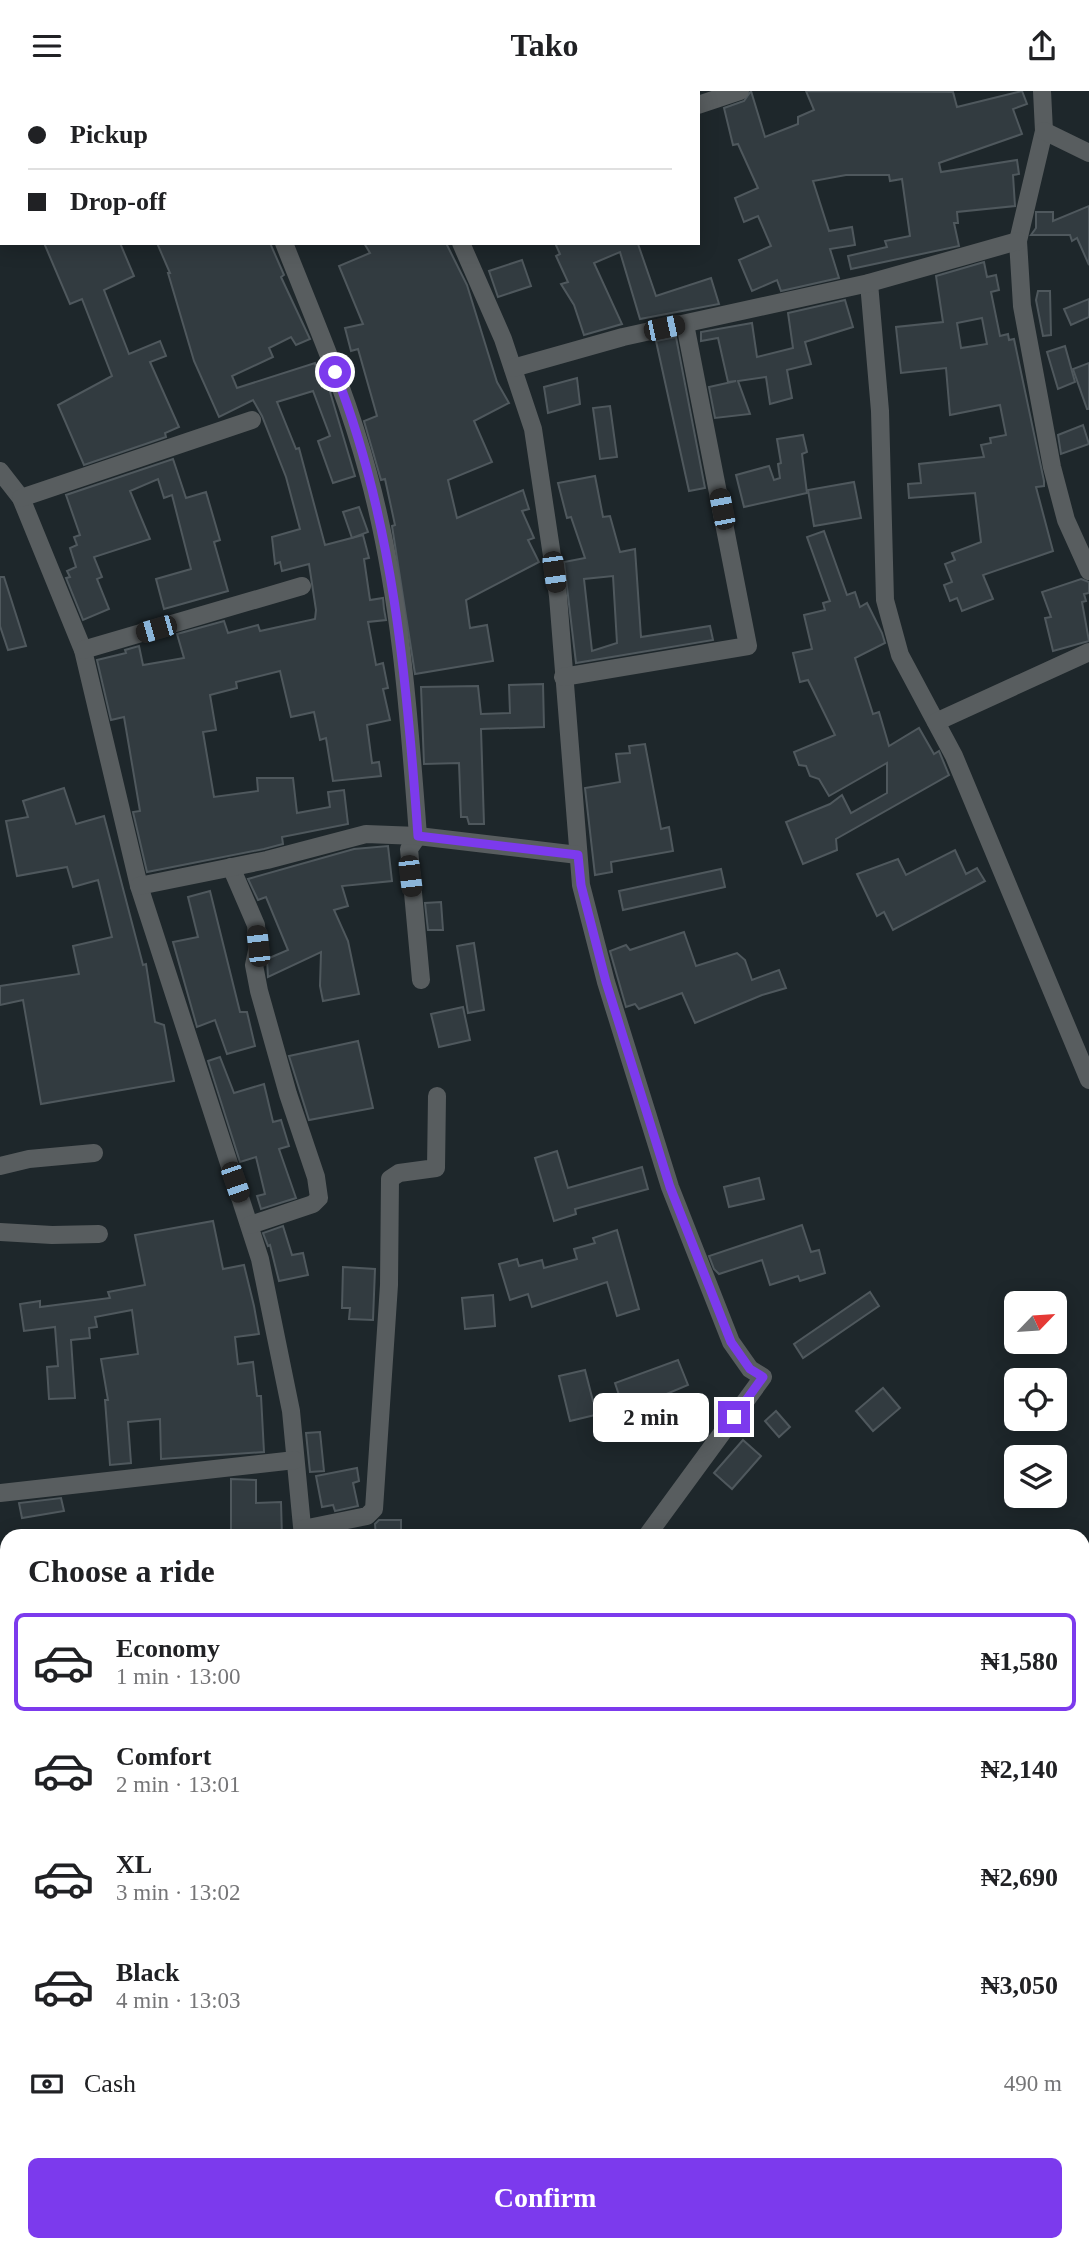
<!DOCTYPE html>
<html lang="en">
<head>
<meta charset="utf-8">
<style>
  :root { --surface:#fff; --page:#f6f6f6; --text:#202124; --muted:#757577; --line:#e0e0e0; --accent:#7c3aed }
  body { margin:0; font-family:Georgia,serif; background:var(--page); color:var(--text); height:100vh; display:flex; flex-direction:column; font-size:26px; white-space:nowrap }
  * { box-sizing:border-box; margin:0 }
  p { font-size:23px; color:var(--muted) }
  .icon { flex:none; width:38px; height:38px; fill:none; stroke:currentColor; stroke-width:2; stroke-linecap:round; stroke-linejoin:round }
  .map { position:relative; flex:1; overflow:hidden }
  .side { position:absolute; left:0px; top:1438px; width:1090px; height:723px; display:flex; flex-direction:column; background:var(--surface); border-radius:21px 21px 0 0; box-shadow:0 4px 18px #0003 }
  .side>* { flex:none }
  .top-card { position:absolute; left:0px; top:0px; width:700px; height:154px; box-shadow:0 4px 18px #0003; display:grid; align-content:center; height:154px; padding:0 28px; background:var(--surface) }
  .needle { width:46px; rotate:65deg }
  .controls { position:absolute; left:1004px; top:1200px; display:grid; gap:14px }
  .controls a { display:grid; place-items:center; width:63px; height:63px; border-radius:10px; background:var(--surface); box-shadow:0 4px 18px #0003; font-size:35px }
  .end { position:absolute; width:32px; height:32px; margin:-16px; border:9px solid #7c3aed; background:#fff; box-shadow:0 0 0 4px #fff }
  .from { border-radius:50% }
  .bubble { position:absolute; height:49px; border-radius:10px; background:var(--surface); box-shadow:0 4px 18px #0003; font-size:23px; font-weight:700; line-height:49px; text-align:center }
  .car { position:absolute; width:21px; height:42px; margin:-21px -10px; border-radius:9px; box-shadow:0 0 5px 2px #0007; background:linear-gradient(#222 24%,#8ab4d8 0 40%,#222 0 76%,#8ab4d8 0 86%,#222 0) }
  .top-card b { display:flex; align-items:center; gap:24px; height:66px; font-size:26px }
  .top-card b+b { border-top:2px solid var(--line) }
  .top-card i { width:18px; height:18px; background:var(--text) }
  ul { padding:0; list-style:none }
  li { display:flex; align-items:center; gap:21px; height:98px; margin:0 14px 10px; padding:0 14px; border:4px solid transparent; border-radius:10px }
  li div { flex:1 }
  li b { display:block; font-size:26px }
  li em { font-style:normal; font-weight:700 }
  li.current { border-color:var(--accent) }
  li>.icon { width:63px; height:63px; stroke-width:1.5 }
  h2 { padding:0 28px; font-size:32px; line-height:84px }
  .pay { display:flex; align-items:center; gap:18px; height:77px; padding:0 28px; font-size:26px }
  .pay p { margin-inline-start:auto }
  .primary-button { display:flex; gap:14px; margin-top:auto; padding:14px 28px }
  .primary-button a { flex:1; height:80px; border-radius:10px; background:var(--accent); color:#fff; font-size:28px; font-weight:700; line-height:80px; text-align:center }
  header { display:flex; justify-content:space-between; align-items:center; height:91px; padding:0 28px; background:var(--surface); font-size:32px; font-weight:700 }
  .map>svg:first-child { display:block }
</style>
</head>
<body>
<header><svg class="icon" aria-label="menu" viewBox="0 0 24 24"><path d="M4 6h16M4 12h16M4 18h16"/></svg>Tako<svg class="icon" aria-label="share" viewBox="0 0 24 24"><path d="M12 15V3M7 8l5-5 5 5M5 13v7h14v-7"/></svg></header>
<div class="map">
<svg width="1089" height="2161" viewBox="0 0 1089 2161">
  <rect width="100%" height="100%" fill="#1e272b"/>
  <g fill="#323b40" stroke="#4f585d" stroke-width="2" fill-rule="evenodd">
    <polygon points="751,0 765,46 798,33 798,26 814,19 806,0 953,1 957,16 1022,0 1027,13 1013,18 1022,43 939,72 941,81 1017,69 1019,83 1013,84 1015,115 957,121 958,132 954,132 959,155 851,178 848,165 887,156 885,150 910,145 902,88 890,90 889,84 846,84 813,90 829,140 852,136 855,154 830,158 839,187 781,200 777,189 752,200 739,169 771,155 758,125 744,131 735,107 758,97 738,53 733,54 724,17 744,10"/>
    <polygon points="1089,115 1089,174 1077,147 1072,150 1070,144 1031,144 1036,137 1036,121 1053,121 1053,130"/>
    <polygon points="44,152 120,152 134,185 104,199 129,263 160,250 166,265 150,271 179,336 165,342 166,346 84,374 58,314 112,285 82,208 70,213"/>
    <polygon points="157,152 270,152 284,184 281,186 310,248 296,254 291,246 269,257 273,266 232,285 237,297 315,272 322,296 328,294 355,385 333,392 318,350 330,345 313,300 277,311 296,358 299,357 325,454 363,444 369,467 364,468 370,509 383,507 384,518 386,529 368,531 376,574 383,572 388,597 383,598 390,629 367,634 372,672 379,671 381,685 333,690 326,647 320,649 314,621 291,626 280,580 236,591 237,597 210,604 216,639 203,641 214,706 258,700 257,687 293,687 297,722 330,716 328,701 344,699 348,733 282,746 283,753 264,758 147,781 133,721 140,720 124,626 111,629 97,569 126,562 125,559 139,555 143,574 184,567 177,543 224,530 228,542 258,534 260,540 315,528 316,519 309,473 282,480 280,471 275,473 272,446 300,438 286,386 262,325 253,309 219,326 194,270 168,182 170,182"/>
    <polygon points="364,152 446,152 467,194 497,291 509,312 474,330 492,371 448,389 457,427 523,399 529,418 522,420 534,447 528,449 539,471 466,509 470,537 487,534 493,570 415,583 392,435 395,434 385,388 381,389 364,330 377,325 358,258 351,260 345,237 363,233 339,175 370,162"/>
    <polygon points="555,152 640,152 638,153 656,205 711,187 719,213 640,228 620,161 594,172 622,233 584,244 574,214 561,193 568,191 556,165 560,163"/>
    <polygon points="522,169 531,195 498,206 489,180"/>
    <path d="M984 171 987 186 996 184 999 199 991 201 1000 245 1008 243 1009 249 1014 248 1044 390V395L1036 396 1053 460 983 484 993 508 962 520 957 507 950 510 944 494 952 491 945 473 955 469 952 462 981 451 975 402 909 407 908 393 921 392 919 373 984 366 981 354 991 352 990 347 1006 344 1000 314 950 324 946 277 901 282 896 236 943 231 936 185ZM982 227 987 253 961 257 957 232Z"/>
    <polygon points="1038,200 1050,200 1051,244 1043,245 1036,209"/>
    <polygon points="1089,208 1089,226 1071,234 1064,218"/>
    <polygon points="845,209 853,236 805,251 811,273 787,279 792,307 770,313 766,286 738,290 750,323 715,327 709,296 736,290 728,291 718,247 701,250 701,241 752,232 757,266 793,257 788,222"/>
    <polygon points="676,246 705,397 689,400 656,250"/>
    <polygon points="1065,255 1075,291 1058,298 1047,261"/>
    <polygon points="1089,272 1089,318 1087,318 1073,278"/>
    <polygon points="577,287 580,313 548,322 544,296"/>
    <polygon points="610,315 617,366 600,368 593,317"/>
    <polygon points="1083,334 1089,353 1061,363 1058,344"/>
    <polygon points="803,344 807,361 802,363 807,402 744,416 736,384 769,375 774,389 780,387 778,373 781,372 777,348"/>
    <polygon points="173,368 186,407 206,401 220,449 214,451 228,500 164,518 156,488 191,478 172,404 164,407 158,388 130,400 150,448 94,466 102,486 97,488 109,518 83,529 66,487 70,486 67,480 76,476 70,457 77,454 74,446 80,444 66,404"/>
    <path d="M595 385 603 426 610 425 620 461 635 458 641 546 710 535 713 549 576 572 564 471 585 467 571 426 567 427 558 392ZM613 485 617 552 592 560 584 488Z"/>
    <polygon points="854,391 861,427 814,435 808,399"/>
    <polygon points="359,416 368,441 352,447 343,421"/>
    <polygon points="824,440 847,504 855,501 860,516 867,512 882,542 885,552 855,567 873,623 879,621 889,655 919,637 934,663 939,660 949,684 836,748 837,759 803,773 786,731 830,713 842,704 851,722 887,702 887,672 829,705 819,688 810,685 806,675 799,674 794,661 835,644 808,589 800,591 793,562 812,558 804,524 825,519 823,512 830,510 807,446"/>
    <polygon points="0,486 4,486 26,555 8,559 0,535"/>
    <polygon points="1081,488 1089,491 1089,502 1084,503 1086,510 1082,511 1089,550 1053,560 1045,527 1051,526 1042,501"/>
    <polygon points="543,593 544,636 481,638 484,733 469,733 467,726 461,726 459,672 424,673 421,596 478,595 481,623 510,622 509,594"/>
    <polygon points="645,653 661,738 669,736 673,760 611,771 612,781 595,784 585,697 620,691 616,663 630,662 629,655"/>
    <polygon points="64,697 76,733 104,725 143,874 146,873 155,931 164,934 174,990 41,1013 23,909 0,914 0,895 79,883 73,855 112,846 98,789 73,796 67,776 17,785 6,730 28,726 23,710"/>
    <polygon points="388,755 392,790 342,795 348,815 334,819 348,850 359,903 323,910 320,895 321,861 268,886 267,868 288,859 266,806 258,809 248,788 354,758"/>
    <polygon points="955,759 966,783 977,777 985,790 893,839 884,821 877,825 857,783 898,768 906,784"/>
    <polygon points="721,778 725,796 623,819 619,800"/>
    <polygon points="210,800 240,921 247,921 255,955 227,963 215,929 197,936 173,851 198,846 188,806"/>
    <polygon points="441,811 443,839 428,839 425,812"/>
    <polygon points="684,841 696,875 737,862 745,869 752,889 779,879 786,897 762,904 695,932 682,902 639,918 635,913 626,916 610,860 626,854 630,859"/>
    <polygon points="474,852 484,919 468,922 457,855"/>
    <polygon points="463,916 470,949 439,956 431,923"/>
    <polygon points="358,950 373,1017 309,1029 289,965"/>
    <polygon points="220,966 234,1002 264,993 273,1031 281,1029 289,1055 279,1058 296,1107 261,1118 257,1105 265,1103 256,1066 240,1071 208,970"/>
    <polygon points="557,1060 568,1097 642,1076 648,1098 575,1118 576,1123 554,1130 535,1067"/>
    <polygon points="759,1087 764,1108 729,1116 724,1096"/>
    <polygon points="213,1130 223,1178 244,1174 254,1215 259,1243 235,1246 238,1273 253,1271 257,1305 261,1305 264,1361 161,1368 160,1328 128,1331 131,1372 110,1374 105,1309 108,1309 101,1268 138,1263 132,1219 95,1226 97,1236 89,1237 90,1247 71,1249 75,1307 49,1308 47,1276 58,1275 55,1236 24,1240 20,1213 40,1210 40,1216 110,1207 108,1201 145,1194 135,1144"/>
    <polygon points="802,1134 811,1161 819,1159 825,1182 800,1190 798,1185 770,1194 762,1169 719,1183 714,1178 709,1165"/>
    <polygon points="283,1135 292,1164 303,1162 308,1184 279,1190 270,1154 268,1155 263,1142"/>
    <polygon points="617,1139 639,1218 617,1225 607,1191 532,1216 528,1203 510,1209 499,1173 517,1168 519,1175 542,1169 544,1177 577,1168 574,1158 595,1152 593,1147"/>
    <polygon points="343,1176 375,1178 373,1229 349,1228 350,1217 342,1217"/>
    <polygon points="870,1201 879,1215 803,1267 794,1253"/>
    <polygon points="493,1204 495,1235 465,1238 462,1207"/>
    <polygon points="678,1269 688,1294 645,1312 570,1330 559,1285 585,1279 593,1310 619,1304 615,1292"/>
    <polygon points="883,1297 900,1317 873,1340 856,1320"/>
    <polygon points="776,1320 790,1336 779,1346 765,1330"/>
    <polygon points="320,1341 324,1380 310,1381 306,1342"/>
    <polygon points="743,1349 761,1365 732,1398 714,1382"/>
    <polygon points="357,1377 359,1390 353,1392 358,1415 335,1420 333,1414 322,1416 316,1385"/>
    <polygon points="231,1388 256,1389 256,1412 281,1411 282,1446 231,1446"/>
    <polygon points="61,1407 64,1420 22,1427 19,1412"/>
    <polygon points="379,1429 401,1429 401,1446 376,1446 375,1433"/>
  </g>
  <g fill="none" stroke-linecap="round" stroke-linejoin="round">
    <g stroke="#585d5f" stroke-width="18">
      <polyline points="383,0 384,2"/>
      <polyline points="1042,0 1044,40 1018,150 1022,215 1052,376 1066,429 1089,480"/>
      <polyline points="698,14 740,0"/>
      <polyline points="1044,40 1089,62"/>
      <polyline points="0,140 2,140"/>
      <path d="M284 152C314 228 347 303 368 382 400 499 409 624 418 745L409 758 421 889"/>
      <polyline points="461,152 503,248 533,338 558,505 581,794 606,891 670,1096 731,1251 750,1278 763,1286 646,1446"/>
      <polyline points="869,192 880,320 885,509 900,564 954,665 1089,989"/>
      <polyline points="513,277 623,246 869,192 1018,150"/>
      <polyline points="0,380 21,407 83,559 139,795 260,1168 291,1320 303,1446"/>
      <polyline points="21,407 252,329"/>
      <polyline points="83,559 302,495"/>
      <polyline points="563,586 748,555 685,233"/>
      <polyline points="936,631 1089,561"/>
      <polyline points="231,776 256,834 258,855 254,874 259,900 288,1003 316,1086 319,1107 313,1113 250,1134"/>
      <polyline points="139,795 267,769 366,743 418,745 578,764"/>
      <polyline points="0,1075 29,1068 94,1062"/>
      <polyline points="0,1141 52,1144 99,1143"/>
      <polyline points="0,1402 295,1369"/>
      <polyline points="303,1438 367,1425 374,1418 389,1194 390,1088 399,1082 436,1077 437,1005"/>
      <polyline points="0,2127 7,2127"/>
      <polyline points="314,2154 318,2161"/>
      <polyline points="613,2154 623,2161"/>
      <polyline points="762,2161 765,2154"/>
    </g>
  </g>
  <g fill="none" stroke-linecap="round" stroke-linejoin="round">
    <path stroke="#7c3aed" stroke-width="9" d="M335 281C393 427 407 590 418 745L578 764 581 794 606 891 670 1096 731 1251 750 1278 763 1286 734 1326"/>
  </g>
</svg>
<div class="controls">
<a><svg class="needle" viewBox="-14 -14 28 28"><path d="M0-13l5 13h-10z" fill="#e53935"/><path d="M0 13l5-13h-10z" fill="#757577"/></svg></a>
<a><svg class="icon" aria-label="locate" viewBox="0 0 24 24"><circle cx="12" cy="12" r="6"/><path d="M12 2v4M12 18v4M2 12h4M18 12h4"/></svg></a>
<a><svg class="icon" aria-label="layers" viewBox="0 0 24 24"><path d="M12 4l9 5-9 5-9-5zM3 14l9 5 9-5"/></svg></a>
</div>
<i class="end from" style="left:335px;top:281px"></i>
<i class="end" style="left:734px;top:1326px"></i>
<div class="bubble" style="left:593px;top:1302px;width:116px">2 min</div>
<i class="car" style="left:664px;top:237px;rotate:78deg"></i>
<i class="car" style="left:722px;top:418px;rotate:349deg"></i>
<i class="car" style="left:554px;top:481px;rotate:172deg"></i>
<i class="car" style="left:156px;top:538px;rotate:254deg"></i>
<i class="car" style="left:410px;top:785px;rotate:173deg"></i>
<i class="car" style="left:258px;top:855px;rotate:354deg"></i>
<i class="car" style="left:235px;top:1091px;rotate:161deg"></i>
<div class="top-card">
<b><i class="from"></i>Pickup</b>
<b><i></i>Drop-off</b>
</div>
<section class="side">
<h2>Choose a ride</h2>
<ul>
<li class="current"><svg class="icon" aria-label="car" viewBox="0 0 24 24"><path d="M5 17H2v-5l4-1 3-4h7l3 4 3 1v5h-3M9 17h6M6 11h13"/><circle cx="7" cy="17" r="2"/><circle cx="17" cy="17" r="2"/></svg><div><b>Economy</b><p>1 min · 13:00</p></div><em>₦1,580</em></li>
<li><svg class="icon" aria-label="car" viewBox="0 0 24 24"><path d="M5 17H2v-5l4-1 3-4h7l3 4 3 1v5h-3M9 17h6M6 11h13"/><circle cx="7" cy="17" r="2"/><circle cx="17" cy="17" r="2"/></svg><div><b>Comfort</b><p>2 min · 13:01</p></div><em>₦2,140</em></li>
<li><svg class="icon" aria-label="car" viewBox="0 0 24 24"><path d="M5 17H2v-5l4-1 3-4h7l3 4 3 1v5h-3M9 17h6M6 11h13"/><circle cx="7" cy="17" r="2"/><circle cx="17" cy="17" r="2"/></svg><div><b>XL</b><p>3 min · 13:02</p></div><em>₦2,690</em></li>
<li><svg class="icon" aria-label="car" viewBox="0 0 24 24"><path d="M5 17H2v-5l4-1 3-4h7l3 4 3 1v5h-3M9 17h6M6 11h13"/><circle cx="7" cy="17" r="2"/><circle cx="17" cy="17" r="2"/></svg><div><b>Black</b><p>4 min · 13:03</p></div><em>₦3,050</em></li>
</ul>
<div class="pay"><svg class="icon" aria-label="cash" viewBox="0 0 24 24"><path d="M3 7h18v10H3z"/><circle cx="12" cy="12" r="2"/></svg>Cash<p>490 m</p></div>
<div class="primary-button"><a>Confirm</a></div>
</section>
</div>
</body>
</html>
